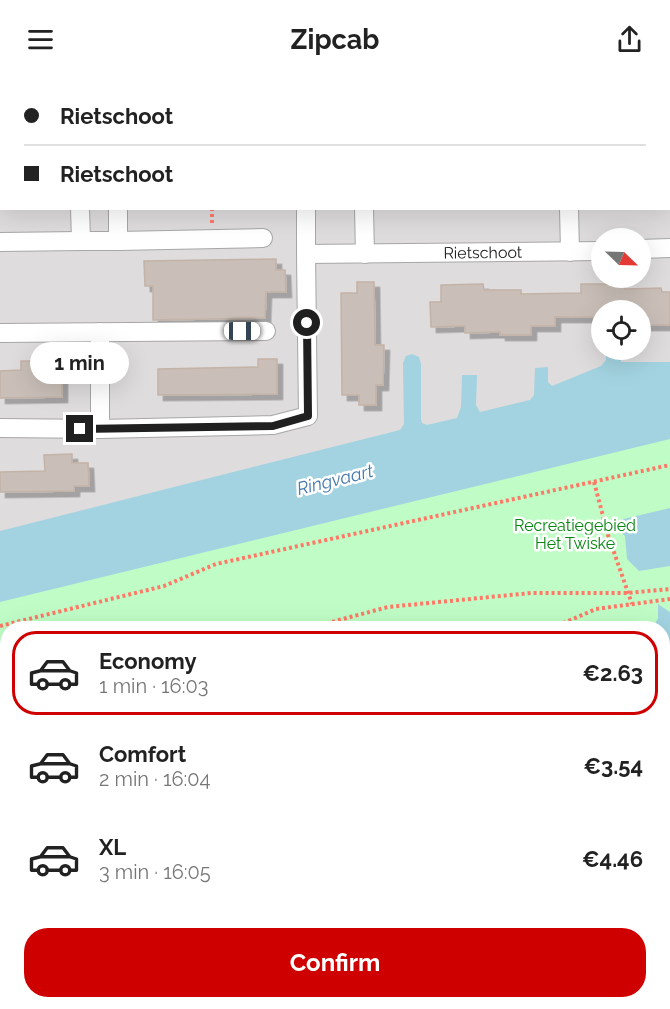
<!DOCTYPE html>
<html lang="en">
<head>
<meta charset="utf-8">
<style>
  :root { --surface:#fff; --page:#f2f2f2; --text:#222; --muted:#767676; --line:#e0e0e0; --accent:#cf0100 }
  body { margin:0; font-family:Raleway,sans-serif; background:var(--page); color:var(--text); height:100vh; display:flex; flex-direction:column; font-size:22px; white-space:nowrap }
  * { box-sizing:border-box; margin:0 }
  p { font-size:20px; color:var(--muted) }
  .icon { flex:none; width:33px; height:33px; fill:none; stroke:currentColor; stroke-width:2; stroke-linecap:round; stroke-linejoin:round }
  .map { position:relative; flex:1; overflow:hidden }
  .side { position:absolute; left:0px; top:543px; width:670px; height:388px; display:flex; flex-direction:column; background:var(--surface); border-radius:24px 24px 0 0; box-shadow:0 6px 24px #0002 }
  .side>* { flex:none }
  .banner { position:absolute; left:0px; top:0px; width:670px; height:132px; box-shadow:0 6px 24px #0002; display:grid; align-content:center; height:132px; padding:0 24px; background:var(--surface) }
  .needle { width:39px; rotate:113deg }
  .fabs { position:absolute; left:591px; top:150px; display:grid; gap:12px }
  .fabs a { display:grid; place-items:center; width:60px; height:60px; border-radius:50%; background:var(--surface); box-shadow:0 6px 24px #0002; font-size:30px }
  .end { position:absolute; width:27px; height:27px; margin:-14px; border:8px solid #202020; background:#fff; box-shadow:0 0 0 3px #fff }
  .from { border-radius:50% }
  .bubble { position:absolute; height:42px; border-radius:21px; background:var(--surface); box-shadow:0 6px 24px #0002; font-size:20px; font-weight:700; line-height:42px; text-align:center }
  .car { position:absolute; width:18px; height:36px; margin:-18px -9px; border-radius:8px; box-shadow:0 0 4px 2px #0007; background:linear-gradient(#fff 24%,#345 0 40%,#fff 0 76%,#345 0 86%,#fff 0) }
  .banner b { display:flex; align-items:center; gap:21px; height:57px; font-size:22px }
  .banner b+b { border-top:2px solid var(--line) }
  .banner i { width:15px; height:15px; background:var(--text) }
  ul { padding:10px 0 0; list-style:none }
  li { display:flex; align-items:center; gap:18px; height:84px; margin:0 12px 9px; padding:0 12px; border:3px solid transparent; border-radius:24px }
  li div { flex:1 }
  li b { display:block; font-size:22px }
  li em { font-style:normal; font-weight:700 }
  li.selected { border-color:var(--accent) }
  li>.icon { width:54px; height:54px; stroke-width:1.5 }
  .primary-button { display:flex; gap:12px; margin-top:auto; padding:12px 24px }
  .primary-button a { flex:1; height:69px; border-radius:24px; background:var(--accent); color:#fff; font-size:24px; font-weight:700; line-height:69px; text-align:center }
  header { display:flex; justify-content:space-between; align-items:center; height:78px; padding:0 24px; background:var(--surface); font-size:27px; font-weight:700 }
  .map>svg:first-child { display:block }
</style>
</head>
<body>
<header><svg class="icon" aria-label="menu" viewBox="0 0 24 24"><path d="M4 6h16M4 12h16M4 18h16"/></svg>Zipcab<svg class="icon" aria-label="share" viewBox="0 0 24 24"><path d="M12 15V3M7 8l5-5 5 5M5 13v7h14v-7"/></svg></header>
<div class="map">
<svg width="670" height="931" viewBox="0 0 670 931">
  <defs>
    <filter id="shadow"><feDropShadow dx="5.5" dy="5.5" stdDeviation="0" flood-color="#0004"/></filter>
  </defs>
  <rect width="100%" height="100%" fill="#f1ede5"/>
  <path fill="#dedcdc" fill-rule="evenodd" d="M0 0H670V295L0 468ZM2 2H669V130H2ZM602 160H640V200H602ZM602 232H640V272H602Z"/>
  <path fill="#c0fdc6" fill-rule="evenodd" d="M670 341V931H0V502ZM8 550H663V924H8Z"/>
  <g fill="#a3d3e1">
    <polygon points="606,272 621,272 621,284 670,284 670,361 0,524 0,453 400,352 404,346 403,285 406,278 412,276 419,279 421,286 421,342 422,345 427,347 457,340 461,329 462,297 477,297 476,327 480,334 530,322 534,317 535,290 548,289 548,304 552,308 601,288 606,282"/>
    <polygon points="670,430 670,488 639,493 627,481 625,458 611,444"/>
    <polygon points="658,526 670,534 670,682 663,678 663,550 653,550 658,540"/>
    <polygon points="0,745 7,747 7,786 0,781"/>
    <polygon points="7,905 8,924 22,924 16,931 0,931 0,914"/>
    <polygon points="511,924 549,924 552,931 514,931"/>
  </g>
  <g fill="#c9bfb8" stroke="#c3b3a7" stroke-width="1.5" filter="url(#shadow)">
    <polygon points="276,181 276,192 285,192 286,214 266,214 265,240 153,242 153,208 145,208 144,183"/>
    <polygon points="357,204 374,204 375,267 384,267 383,307 376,307 376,327 359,327 359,317 342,317 341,215 357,215"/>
    <polygon points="483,206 484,212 521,212 521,216 581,215 581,206 616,206 625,207 625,211 661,210 662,214 670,214 670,247 641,247 641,232 602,232 602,239 555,239 555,248 531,248 531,257 500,257 500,254 465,255 465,248 431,249 430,224 441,224 441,207"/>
    <polygon points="258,281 277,281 277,316 158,317 158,291 258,289"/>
    <polygon points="21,283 62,283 62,319 0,320 0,293 21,292"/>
    <polygon points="72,376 72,385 88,385 89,408 74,408 74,413 0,414 0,394 45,393 44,377"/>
  </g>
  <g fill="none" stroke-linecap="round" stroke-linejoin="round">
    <g stroke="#a7a7a7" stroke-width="20">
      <g id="street">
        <polyline points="211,0 211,2"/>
        <polyline points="361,0 361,2"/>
        <polyline points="566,0 566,2"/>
        <polyline points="656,0 657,2"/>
        <polyline points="80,130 81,163 118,163 118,130"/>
        <polyline points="306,130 306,176"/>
        <polyline points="364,130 365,176"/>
        <polyline points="569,130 570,174"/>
        <polyline points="118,163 263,160"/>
        <polyline points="0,164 81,163"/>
        <polyline points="640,171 670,170"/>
        <polyline points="0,255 266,253"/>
        <path id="s1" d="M0 350 100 351 273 347 308 338 306 176 602 173"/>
        <polyline points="100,351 100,254"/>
      </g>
    </g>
    <g stroke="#ff7968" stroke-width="4" stroke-dasharray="3 3" stroke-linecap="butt">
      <polyline points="97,0 97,2"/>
      <polyline points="212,130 212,145"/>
      <polyline points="594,404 608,457 632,526"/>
      <polyline points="0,548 164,508 216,486 670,387"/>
      <polyline points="309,550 388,529 531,515 627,515 670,511"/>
      <polyline points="552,550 596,531 670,521"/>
      <polyline points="0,599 8,600"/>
      <polyline points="0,693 8,694"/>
      <polyline points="392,924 395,931"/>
    </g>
    <use href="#street" stroke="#fff" stroke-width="18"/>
  </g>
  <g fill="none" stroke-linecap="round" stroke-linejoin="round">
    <polyline stroke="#202020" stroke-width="8" points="80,351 273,348 308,338 307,245"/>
  </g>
  <g text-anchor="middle" stroke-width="5" stroke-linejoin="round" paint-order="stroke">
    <g font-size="16" fill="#202020" stroke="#fff">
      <text dy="6" stroke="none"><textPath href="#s1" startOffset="648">Rietschoot</textPath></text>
    </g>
    <g font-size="16" fill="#058610" stroke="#fff">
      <text x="575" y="453">Recreatiegebied<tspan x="575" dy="18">Het Twiske</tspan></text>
    </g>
    <g font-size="18" font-style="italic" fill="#4278ae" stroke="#fff">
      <text transform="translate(335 402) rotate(-14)" y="6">Ringvaart</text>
    </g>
  </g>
</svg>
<div class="fabs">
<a><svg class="needle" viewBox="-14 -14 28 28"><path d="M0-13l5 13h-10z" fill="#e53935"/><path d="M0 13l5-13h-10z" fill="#767676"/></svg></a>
<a><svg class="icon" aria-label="locate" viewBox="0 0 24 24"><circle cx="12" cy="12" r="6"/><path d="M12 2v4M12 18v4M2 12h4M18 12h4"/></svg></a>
</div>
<i class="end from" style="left:307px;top:245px"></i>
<i class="end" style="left:80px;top:351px"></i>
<div class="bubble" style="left:30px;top:264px;width:99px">1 min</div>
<i class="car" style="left:242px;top:253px;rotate:90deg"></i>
<div class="banner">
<b><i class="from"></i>Rietschoot</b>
<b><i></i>Rietschoot</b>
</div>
<section class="side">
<ul>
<li class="selected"><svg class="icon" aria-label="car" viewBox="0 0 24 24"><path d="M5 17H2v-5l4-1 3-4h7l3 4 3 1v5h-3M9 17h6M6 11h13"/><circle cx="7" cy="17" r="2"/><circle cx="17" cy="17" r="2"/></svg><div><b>Economy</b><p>1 min · 16:03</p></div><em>€2.63</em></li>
<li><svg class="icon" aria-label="car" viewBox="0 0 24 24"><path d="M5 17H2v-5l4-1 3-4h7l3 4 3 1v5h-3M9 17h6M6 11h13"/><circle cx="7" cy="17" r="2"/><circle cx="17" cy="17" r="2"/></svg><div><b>Comfort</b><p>2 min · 16:04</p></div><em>€3.54</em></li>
<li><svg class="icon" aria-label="car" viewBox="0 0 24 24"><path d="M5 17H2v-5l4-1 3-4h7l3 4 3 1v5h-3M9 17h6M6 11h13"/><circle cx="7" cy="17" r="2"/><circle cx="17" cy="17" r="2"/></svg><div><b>XL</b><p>3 min · 16:05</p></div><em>€4.46</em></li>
</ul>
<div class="primary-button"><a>Confirm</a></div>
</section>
</div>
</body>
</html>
